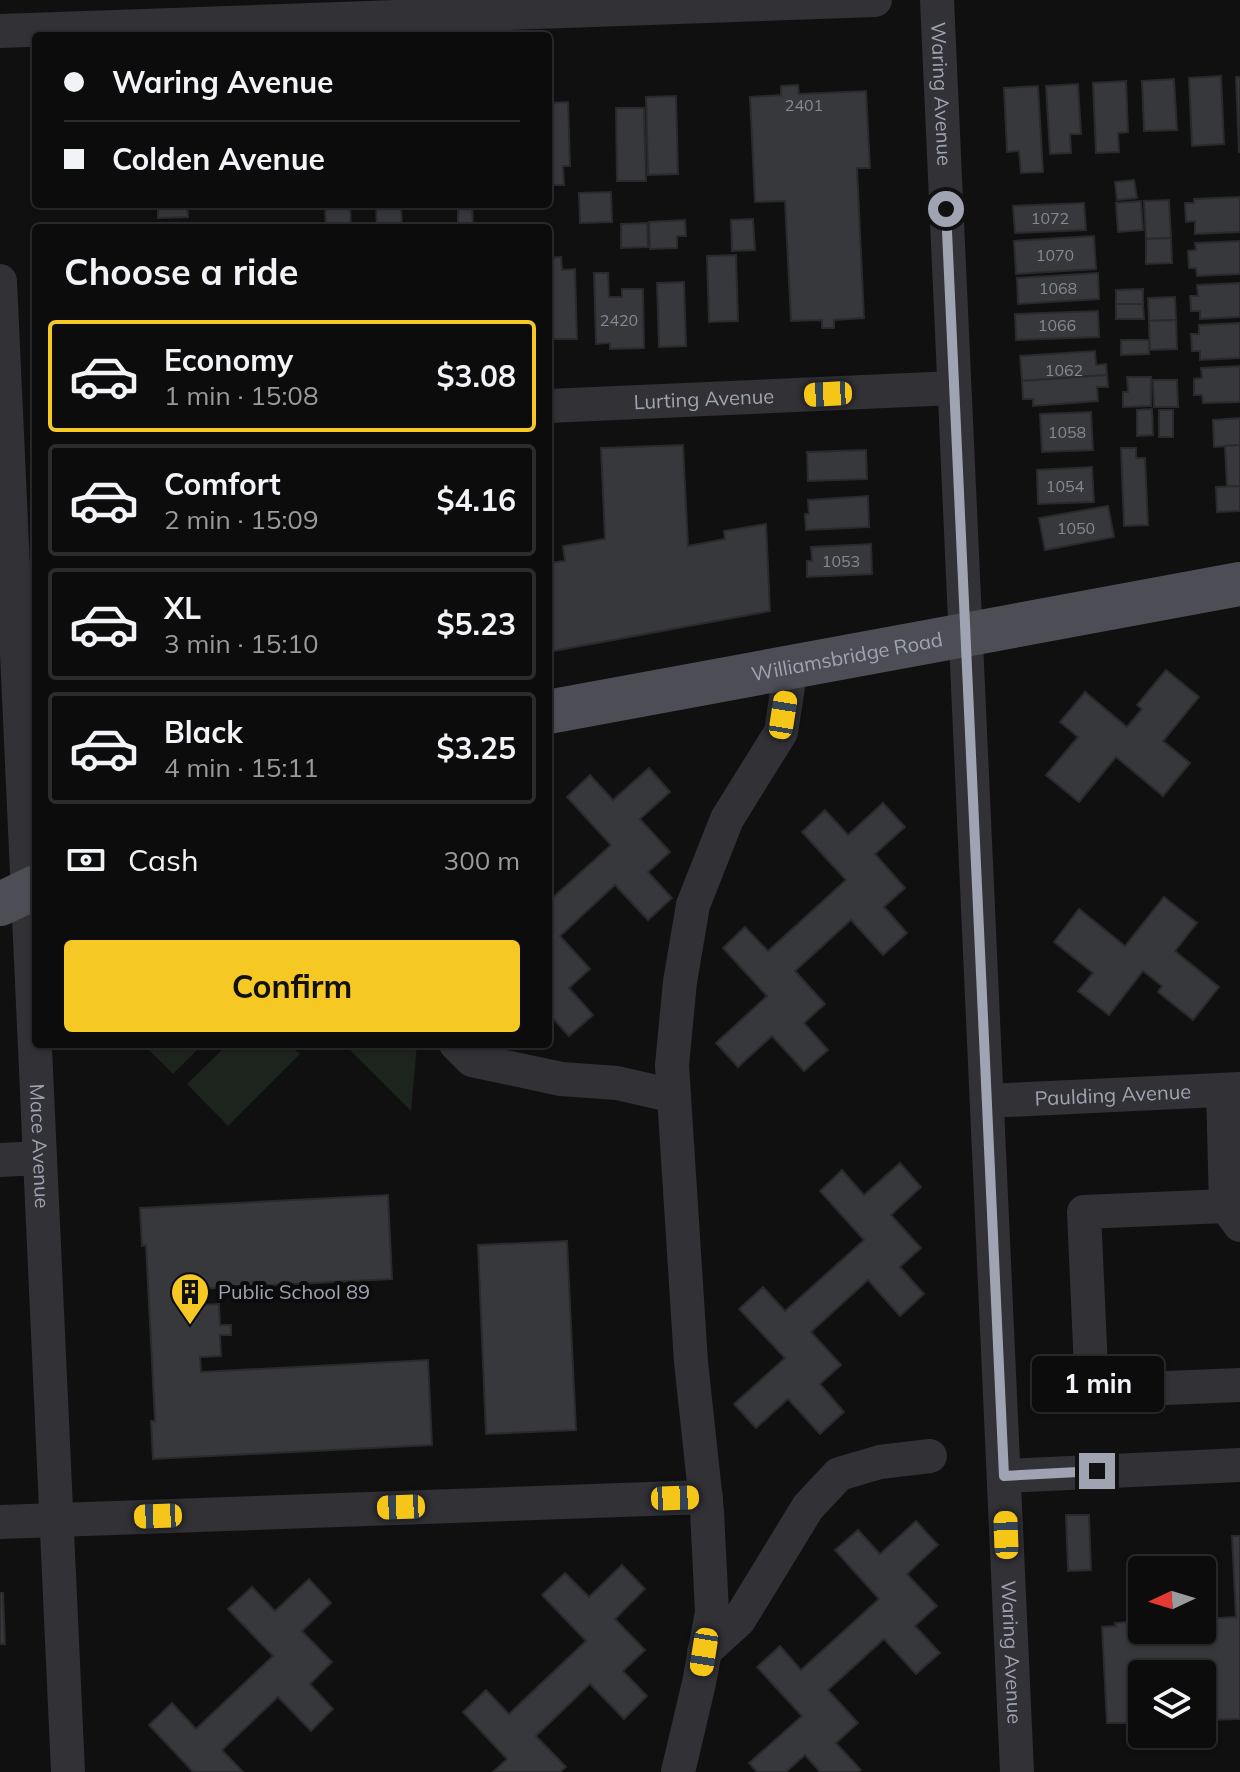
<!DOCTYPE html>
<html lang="en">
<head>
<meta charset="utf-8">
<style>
  :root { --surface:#0c0c0d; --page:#1a1a1b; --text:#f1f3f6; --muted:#9a9b9d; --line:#2c2c2e; --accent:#f5c824 }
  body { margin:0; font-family:Mulish,sans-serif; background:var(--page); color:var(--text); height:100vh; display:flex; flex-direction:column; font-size:30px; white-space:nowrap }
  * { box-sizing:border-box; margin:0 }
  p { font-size:26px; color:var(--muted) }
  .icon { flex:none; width:44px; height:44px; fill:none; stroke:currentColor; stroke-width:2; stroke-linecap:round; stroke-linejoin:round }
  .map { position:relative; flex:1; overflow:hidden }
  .details { position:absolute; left:32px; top:224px; width:520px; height:824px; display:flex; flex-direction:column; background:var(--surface); border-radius:8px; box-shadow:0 2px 6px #0004,0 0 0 2px var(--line) }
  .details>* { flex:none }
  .top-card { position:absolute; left:32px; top:32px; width:520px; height:176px; border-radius:8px; box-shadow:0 2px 6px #0004,0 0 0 2px var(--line); display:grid; align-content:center; height:176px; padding:0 32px; background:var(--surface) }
  .needle { width:52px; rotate:266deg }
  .buttons { position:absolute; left:1128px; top:1556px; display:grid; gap:16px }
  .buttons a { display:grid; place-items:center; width:88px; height:88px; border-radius:8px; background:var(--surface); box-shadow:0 2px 6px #0004,0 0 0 2px var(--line); font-size:40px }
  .end { position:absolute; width:36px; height:36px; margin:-18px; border:10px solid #a0a4b2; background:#111; box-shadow:0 0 0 4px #111 }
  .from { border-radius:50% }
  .bubble { position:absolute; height:56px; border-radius:8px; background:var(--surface); box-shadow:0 2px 6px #0004,0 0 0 2px var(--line); font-size:26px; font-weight:700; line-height:56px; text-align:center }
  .car { position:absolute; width:24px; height:48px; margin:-24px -12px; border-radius:10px; box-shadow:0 0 6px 2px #0007; background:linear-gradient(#f5c518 24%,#345 0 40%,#f5c518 0 76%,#345 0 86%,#f5c518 0) }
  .top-card b { display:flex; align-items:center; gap:28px; height:76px; font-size:30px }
  .top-card b+b { border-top:2px solid var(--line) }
  .top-card i { width:20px; height:20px; background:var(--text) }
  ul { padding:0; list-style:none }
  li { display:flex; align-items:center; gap:24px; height:112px; margin:0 16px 12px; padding:0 16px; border:4px solid var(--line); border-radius:8px }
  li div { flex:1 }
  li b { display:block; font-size:30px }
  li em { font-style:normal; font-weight:700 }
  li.current { border-color:var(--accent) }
  li>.icon { width:72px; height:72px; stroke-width:1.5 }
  h2 { padding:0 32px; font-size:36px; line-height:96px }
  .pay { display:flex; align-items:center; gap:20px; height:88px; padding:0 32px; font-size:30px }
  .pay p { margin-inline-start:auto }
  .cta { display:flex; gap:16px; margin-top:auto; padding:16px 32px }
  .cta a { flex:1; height:92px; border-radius:8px; background:var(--accent); color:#111; font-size:32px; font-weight:700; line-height:92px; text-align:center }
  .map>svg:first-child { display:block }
</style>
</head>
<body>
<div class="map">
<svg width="1240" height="1772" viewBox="0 0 1240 1772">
  <rect width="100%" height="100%" fill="#101011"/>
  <g fill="#1c241d">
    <polygon points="143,1044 203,1044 173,1074"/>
    <polygon points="228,1044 289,1044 300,1054 228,1126 187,1084"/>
    <polygon points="344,1044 417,1044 411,1111"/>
  </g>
  <g fill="#37383c" stroke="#2a2a2d" stroke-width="2">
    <polygon points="1221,76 1224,144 1192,146 1189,78"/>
    <polygon points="1236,77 1240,77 1240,152 1239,152"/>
    <polygon points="1174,79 1177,130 1144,131 1142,81"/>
    <polygon points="1126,81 1128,132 1118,133 1119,152 1096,153 1093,83"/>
    <polygon points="1078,84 1081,134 1070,134 1071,153 1050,154 1046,86"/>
    <polygon points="798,85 799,94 866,91 870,168 857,168 864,318 834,320 834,328 822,328 822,320 791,321 785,201 755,202 750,97 781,95 781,86"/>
    <polygon points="1038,86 1043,172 1021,173 1019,151 1007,152 1004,88"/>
    <polygon points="676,96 678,174 648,175 646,97"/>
    <polygon points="568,102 570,166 563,166 564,185 548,185 548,103"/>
    <polygon points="616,108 644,108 646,181 617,181"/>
    <polygon points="1134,180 1137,198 1117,200 1115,182"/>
    <polygon points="611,192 612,222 580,223 579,193"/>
    <polygon points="1240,197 1240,232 1195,234 1195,221 1186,222 1185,203 1194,203 1194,199"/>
    <polygon points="1169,200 1171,238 1146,239 1144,201"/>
    <polygon points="1141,201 1143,230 1118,232 1116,203"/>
    <polygon points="1084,203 1086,230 1015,233 1013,206"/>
    <polygon points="158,204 187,204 188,217 158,218"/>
    <polygon points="401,204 402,228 377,228 376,205"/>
    <polygon points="458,204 472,204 473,228 458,228"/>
    <polygon points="325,206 350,206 351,228 326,228"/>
    <polygon points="753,219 755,250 732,251 731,220"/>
    <polygon points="685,220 686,236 677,236 677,248 650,249 649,222"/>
    <polygon points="647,223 648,247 621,248 621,224"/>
    <polygon points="1094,236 1096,269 1016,274 1014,241"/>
    <polygon points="1171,238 1172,263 1146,264 1146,239"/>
    <polygon points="1240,241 1240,274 1197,276 1196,268 1189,268 1188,251 1196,250 1195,243"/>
    <polygon points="736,255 738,321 709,322 707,256"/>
    <polygon points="561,257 562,270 575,269 577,339 549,339 548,258"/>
    <polygon points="594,273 608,273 609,297 622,297 622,289 643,289 644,348 610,349 610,343 596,344"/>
    <polygon points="1098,273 1099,299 1018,304 1017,278"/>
    <polygon points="684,282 686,346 659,347 657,283"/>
    <polygon points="1240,283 1240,317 1200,319 1200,311 1191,311 1190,296 1198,296 1197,285"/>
    <polygon points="1143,289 1143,304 1116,304 1116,290"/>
    <polygon points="1175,297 1176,320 1149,321 1148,298"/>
    <polygon points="1116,304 1143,304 1144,319 1116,319"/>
    <polygon points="1098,311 1099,337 1016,340 1015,314"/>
    <polygon points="1176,320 1177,349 1150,350 1149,321"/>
    <polygon points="1240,323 1240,358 1200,360 1200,351 1192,351 1191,334 1199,334 1199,325"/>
    <polygon points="1121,340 1149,340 1149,354 1121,355"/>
    <polygon points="1095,351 1096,365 1106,364 1107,375 1022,381 1020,356"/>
    <polygon points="1240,366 1240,402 1203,403 1202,395 1194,395 1194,379 1202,378 1201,368"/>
    <polygon points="1107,375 1108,387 1097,387 1098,401 1033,406 1033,399 1023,399 1022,381"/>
    <polygon points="1127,377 1151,377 1151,406 1123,407 1123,392 1128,392"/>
    <polygon points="1153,380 1177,380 1178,407 1154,407"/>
    <polygon points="1152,409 1153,435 1137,436 1137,410"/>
    <rect x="1159" y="410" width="14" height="27"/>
    <polygon points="1091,412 1093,450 1042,452 1040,414"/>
    <polygon points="1240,418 1240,445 1214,447 1213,420"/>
    <polygon points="683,445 688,546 725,539 724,531 766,524 770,611 548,652 548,563 565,561 563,546 605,539 601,448"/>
    <polygon points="1240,445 1240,486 1227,487 1225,446"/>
    <polygon points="1121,448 1136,448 1136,458 1145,458 1148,525 1124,526"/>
    <polygon points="866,450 867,479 808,481 807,452"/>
    <polygon points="1092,467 1094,502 1038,504 1037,470"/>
    <polygon points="1240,486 1240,511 1217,512 1216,487"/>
    <polygon points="868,496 869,527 806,530 805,514 809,514 808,500"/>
    <polygon points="1108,506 1114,537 1045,550 1039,518"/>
    <polygon points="871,544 872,574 807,577 807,561 812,561 811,547"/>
    <polygon points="1166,670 1199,697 1163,741 1190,763 1163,796 1116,757 1079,802 1046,775 1078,737 1060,722 1085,692 1127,727 1142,709 1137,705"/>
    <polygon points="649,768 670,792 640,819 670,852 648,872 672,898 648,920 615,885 560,936 590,969 569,988 593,1015 569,1036 548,1013 548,902 611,845 567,797 590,775 613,800"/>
    <polygon points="883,803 905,827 875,854 905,888 884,907 907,933 883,955 851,920 795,971 825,1004 804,1023 828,1050 804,1071 772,1036 738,1067 716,1043 767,996 723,948 745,927 768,951 846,880 802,832 825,810 848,835"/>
    <polygon points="1164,897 1197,923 1175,951 1219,987 1193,1020 1158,992 1162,986 1143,971 1109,1015 1078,991 1093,973 1054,942 1079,909 1125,946"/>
    <polygon points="900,1163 921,1187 891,1215 921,1248 900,1267 924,1294 900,1316 868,1280 811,1332 841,1365 820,1384 844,1412 820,1434 788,1399 756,1428 734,1404 785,1358 739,1309 763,1287 785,1311 864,1240 820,1191 842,1170 864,1195"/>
    <polygon points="388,1195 392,1279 196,1289 197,1305 219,1304 220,1325 231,1325 231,1335 220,1335 221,1356 200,1357 201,1372 428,1360 432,1445 153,1459 151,1421 155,1421 146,1245 142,1246 140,1208"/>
    <polygon points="567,1241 576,1430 486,1434 478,1245"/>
    <polygon points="1066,1515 1089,1515 1091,1570 1068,1571"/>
    <polygon points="916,1521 938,1545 907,1574 937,1606 915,1626 940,1653 916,1674 884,1639 828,1690 858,1723 836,1743 861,1770 858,1772 820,1772 805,1755 786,1772 757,1772 749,1763 802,1716 757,1667 780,1646 801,1670 879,1599 835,1550 858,1530 880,1554"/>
    <polygon points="1232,1536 1240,1536 1240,1719 1202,1720 1202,1674 1142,1674 1142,1723 1107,1723 1102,1627 1116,1626 1115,1623 1142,1621 1142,1630 1202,1630 1202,1619 1236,1617"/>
    <polygon points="622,1565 645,1589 615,1619 645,1650 623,1671 647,1696 624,1719 590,1684 536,1736 566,1767 560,1772 493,1772 507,1759 463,1712 486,1690 509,1714 586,1641 542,1595 565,1573 589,1597"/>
    <polygon points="309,1579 331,1603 302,1631 332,1662 310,1684 333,1709 311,1731 278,1697 222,1750 243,1772 193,1772 149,1725 172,1703 196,1729 273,1656 228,1609 252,1587 275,1611"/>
    <polygon points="0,1593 3,1593 5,1644 0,1644"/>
  </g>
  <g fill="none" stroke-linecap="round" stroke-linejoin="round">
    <g stroke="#313136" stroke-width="34">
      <path id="s1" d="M937 0 1017 1772"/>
      <polyline points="0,31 875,0"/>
      <path id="s2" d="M0 281 68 1772"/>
      <path id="s3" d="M548 406 954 388"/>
      <polyline points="456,1044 472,1060 561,1079 617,1083 674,1096"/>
      <polyline points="1223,1090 1226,1206 1240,1225"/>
      <path id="s4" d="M987 1101 1240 1089"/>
      <polyline points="0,1160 40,1158"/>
      <polyline points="1226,1206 1084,1212 1092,1391 1240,1385"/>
      <polyline points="1004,1476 1240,1465"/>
      <polyline points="0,1522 706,1497"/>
      <polyline points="704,1652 739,1620 808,1507 839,1474 880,1462 930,1456"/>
      <polyline points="678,1772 699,1683 712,1612 707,1511 691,1362 672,1065 680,982 693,905 727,819 781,732 791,667"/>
    </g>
    <g stroke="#4d4d55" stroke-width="44">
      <path id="s5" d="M548 712 1240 584"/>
      <polyline points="0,904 36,887"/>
    </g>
  </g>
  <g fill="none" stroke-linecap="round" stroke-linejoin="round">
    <polyline stroke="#a0a4b2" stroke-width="10" points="946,209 1004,1476 1097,1471"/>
  </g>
  <defs>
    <g id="building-pin" transform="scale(2)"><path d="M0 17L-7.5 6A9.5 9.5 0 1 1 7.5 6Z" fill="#f5c824" stroke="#0b0b0c"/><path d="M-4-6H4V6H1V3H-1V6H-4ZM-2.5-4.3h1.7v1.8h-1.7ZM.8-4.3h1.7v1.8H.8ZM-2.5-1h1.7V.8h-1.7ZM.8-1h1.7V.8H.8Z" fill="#111"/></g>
  </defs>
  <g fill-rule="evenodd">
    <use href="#building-pin" x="190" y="1292"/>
  </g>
  <g text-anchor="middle" stroke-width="8" stroke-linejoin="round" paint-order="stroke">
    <g font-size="16" fill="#868994">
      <text x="804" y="111">2401</text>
      <text x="1050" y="224">1072</text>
      <text x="1055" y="261">1070</text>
      <text x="1058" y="294">1068</text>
      <text x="619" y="326">2420</text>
      <text x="1057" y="331">1066</text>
      <text x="1064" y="376">1062</text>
      <text x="1067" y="438">1058</text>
      <text x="1065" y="492">1054</text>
      <text x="1076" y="534">1050</text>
      <text x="841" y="567">1053</text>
    </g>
    <g font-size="20" fill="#a0a4b2" stroke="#0b0b0c">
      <text dy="7" stroke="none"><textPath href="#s1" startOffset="94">Waring Avenue</textPath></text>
      <text dy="7" stroke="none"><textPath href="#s3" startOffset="156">Lurting Avenue</textPath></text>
      <text dy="7" stroke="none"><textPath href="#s5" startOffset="304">Williamsbridge Road</textPath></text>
      <text dy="7" stroke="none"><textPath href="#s4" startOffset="126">Paulding Avenue</textPath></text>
      <text dy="7" stroke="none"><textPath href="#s2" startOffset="866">Mace Avenue</textPath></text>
      <text dy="7" stroke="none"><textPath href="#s1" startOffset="1654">Waring Avenue</textPath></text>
    </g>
    <g font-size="20" fill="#a0a4b2" stroke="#0b0b0c" text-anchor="start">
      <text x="218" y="1299">Public School 89</text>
    </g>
  </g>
</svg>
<div class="buttons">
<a><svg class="needle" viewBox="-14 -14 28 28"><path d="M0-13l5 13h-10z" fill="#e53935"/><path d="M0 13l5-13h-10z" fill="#9a9b9d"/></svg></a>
<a><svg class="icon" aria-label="layers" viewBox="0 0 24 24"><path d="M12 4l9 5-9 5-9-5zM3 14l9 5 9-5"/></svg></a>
</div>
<i class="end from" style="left:946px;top:209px"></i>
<i class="end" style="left:1097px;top:1471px"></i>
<div class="bubble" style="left:1032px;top:1356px;width:132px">1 min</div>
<i class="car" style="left:828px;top:394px;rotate:267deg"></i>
<i class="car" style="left:783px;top:715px;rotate:9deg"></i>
<i class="car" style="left:675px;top:1498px;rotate:88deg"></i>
<i class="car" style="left:401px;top:1507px;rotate:268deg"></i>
<i class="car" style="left:158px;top:1516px;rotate:268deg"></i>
<i class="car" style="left:1006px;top:1535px;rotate:358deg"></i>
<i class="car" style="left:704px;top:1652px;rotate:189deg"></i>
<div class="top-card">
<b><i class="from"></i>Waring Avenue</b>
<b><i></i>Colden Avenue</b>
</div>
<section class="details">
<h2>Choose a ride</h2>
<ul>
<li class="current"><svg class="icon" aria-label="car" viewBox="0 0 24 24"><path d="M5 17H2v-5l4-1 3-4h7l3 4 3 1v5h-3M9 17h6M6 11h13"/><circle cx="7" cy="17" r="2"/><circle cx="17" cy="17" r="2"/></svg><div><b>Economy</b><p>1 min · 15:08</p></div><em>$3.08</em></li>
<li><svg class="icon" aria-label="car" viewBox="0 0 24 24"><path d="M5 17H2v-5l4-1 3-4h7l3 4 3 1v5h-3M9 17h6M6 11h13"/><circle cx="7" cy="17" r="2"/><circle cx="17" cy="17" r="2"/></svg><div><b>Comfort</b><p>2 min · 15:09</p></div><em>$4.16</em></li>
<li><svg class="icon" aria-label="car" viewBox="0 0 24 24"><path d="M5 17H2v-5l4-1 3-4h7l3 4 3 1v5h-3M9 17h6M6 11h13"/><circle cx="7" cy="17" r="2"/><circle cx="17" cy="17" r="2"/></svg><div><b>XL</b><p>3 min · 15:10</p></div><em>$5.23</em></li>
<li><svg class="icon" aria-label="car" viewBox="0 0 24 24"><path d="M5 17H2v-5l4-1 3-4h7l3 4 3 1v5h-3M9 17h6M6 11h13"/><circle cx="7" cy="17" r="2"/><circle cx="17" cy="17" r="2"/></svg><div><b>Black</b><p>4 min · 15:11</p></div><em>$3.25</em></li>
</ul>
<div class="pay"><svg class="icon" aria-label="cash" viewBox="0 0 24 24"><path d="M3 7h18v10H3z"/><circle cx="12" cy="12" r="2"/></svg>Cash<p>300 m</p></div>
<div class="cta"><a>Confirm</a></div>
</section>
</div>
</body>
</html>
